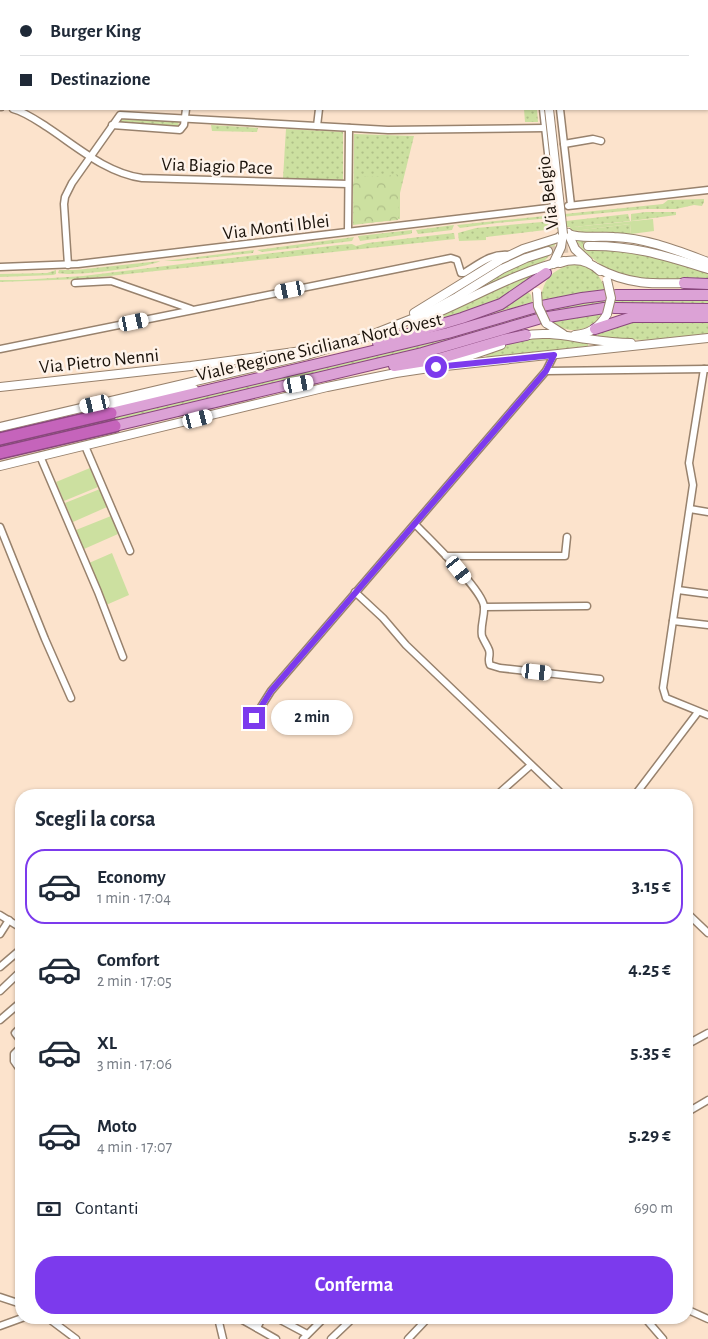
<!DOCTYPE html>
<html lang="it">
<head>
<meta charset="utf-8">
<style>
  :root { --surface:#fff; --page:#f2f2f3; --text:#1f2937; --muted:#747a83; --line:#e0e1e3; --accent:#7c3aed }
  body { margin:0; font-family:"Alegreya Sans",sans-serif; background:var(--page); color:var(--text); height:100vh; display:flex; flex-direction:column; font-size:19px; white-space:nowrap }
  * { box-sizing:border-box; margin:0 }
  p { font-size:16px; color:var(--muted) }
  .icon { flex:none; width:28px; height:28px; fill:none; stroke:currentColor; stroke-width:2; stroke-linecap:round; stroke-linejoin:round }
  .map { position:relative; flex:1; overflow:hidden }
  .panel { position:absolute; left:15px; top:789px; width:678px; height:535px; display:flex; flex-direction:column; background:var(--surface); border-radius:20px; box-shadow:0 1px 4px #0004 }
  .panel>* { flex:none }
  .banner { position:absolute; left:0px; top:0px; width:709px; height:110px; box-shadow:0 1px 4px #0004; display:grid; align-content:center; height:110px; padding:0 20px; background:var(--surface) }
  .end { position:absolute; width:22px; height:22px; margin:-11px; border:6px solid #7c3aed; background:#fff; box-shadow:0 0 0 2px #fff }
  .from { border-radius:50% }
  .bubble { position:absolute; height:35px; border-radius:18px; background:var(--surface); box-shadow:0 1px 4px #0004; font-size:16px; font-weight:700; line-height:35px; text-align:center }
  .car { position:absolute; width:15px; height:30px; margin:-15px -8px; border-radius:6px; box-shadow:0 0 4px 1px #0007; background:linear-gradient(#fff 24%,#345 0 40%,#fff 0 76%,#345 0 86%,#fff 0) }
  .banner b { display:flex; align-items:center; gap:18px; height:48px; font-size:19px }
  .banner b+b { border-top:1px solid var(--line) }
  .banner i { width:12px; height:12px; background:var(--text) }
  ul { padding:0; list-style:none }
  li { display:flex; align-items:center; gap:15px; height:75px; margin:0 10px 8px; padding:0 10px; border:2px solid transparent; border-radius:20px }
  li div { flex:1 }
  li b { display:block; font-size:19px }
  li em { font-style:normal; font-weight:700 }
  li.active { border-color:var(--accent) }
  li>.icon { width:45px; height:45px; stroke-width:1.5 }
  h2 { padding:0 20px; font-size:22px; line-height:60px }
  .pay { display:flex; align-items:center; gap:12px; height:55px; padding:0 20px; font-size:19px }
  .pay p { margin-inline-start:auto }
  .button { display:flex; gap:10px; margin-top:auto; padding:10px 20px }
  .button a { flex:1; height:58px; border-radius:20px; background:var(--accent); color:#fff; font-size:20px; font-weight:700; line-height:58px; text-align:center }
  .map>svg:first-child { display:block }
</style>
</head>
<body>
<div class="map">
<svg width="708" height="1339" viewBox="0 0 708 1339">
  <defs>
    <pattern id="grass-dots" width="8" height="8" patternUnits="userSpaceOnUse" patternTransform="scale(1.25)"><rect width="8" height="8" fill="#cce0a0"/><path d="M2 2h.1M6 6h.1" fill="none" stroke="#afbf88" stroke-width="1.8" stroke-linecap="round"/></pattern>
    <pattern id="forest-crowns" width="20" height="18" patternUnits="userSpaceOnUse" patternTransform="scale(1.25)"><rect width="20" height="18" fill="#cce0a0"/><path d="M2 6a3 3 0 1 1 6 0M12 15a3 3 0 1 1 6 0" fill="none" stroke="#afbf88"/></pattern>
  </defs>
  <rect width="100%" height="100%" fill="#fce3cc"/>
  <g fill="url(#grass-dots)">
    <polygon points="524,109 537,109 538,122 525,122"/>
    <polygon points="122,118 179,120 178,128 118,123"/>
    <polygon points="211,125 258,128 257,132 212,131"/>
    <polygon points="286,129 343,132 343,180 283,178"/>
    <polygon points="354,134 414,136 400,193 400,219 353,225"/>
    <polygon points="704,199 704,202 702,206 694,205 676,209 646,209 497,223 460,228 457,225 663,204 668,200"/>
    <polygon points="646,212 676,212 676,215 631,221 631,214"/>
    <polygon points="628,214 630,221 574,227 574,231 630,224 631,235 604,232 575,232 571,231 570,227 486,237 486,240 459,241 458,233 476,228 542,222 557,222"/>
    <polygon points="454,225 452,230 418,234 416,230"/>
    <polygon points="412,230 412,233 410,234 360,241 358,236"/>
    <polygon points="454,233 455,239 81,279 0,282 0,280 21,280 83,276 339,245 352,244 356,246 368,243"/>
    <polygon points="354,237 352,241 262,252 257,250"/>
    <path d="M575 240H587V248L622 250 663 259 708 273V280C652 280 614 289 575 240Z"/>
    <path d="M556 243 549 256 544 261 473 293C489 275 526 262 548 254L546 246Z"/>
    <polygon points="254,250 253,253 178,261 164,261"/>
    <path d="M160 261C153 267 68 277 58 273L59 270H76Z"/>
    <path d="M576 264C592 266 601 275 605 290L541 300C542 278 556 267 576 264Z"/>
    <polygon points="56,270 56,274 53,275 0,277 0,274 47,273"/>
    <polygon points="538,271 505,299 427,325 426,323 494,290"/>
    <polygon points="526,293 529,293 531,295 532,302 446,328"/>
    <polygon points="606,299 708,300 708,304 618,304 464,338 0,449 0,444 263,382 534,311 578,303"/>
    <path d="M602 313C590 333 568 335 550 321Z"/>
    <polygon points="631,320 708,321 708,334 643,340 598,337 598,333"/>
    <polygon points="534,338 549,338 588,342 588,346 488,357 486,356 487,353 520,340"/>
  </g>
  <polygon fill="url(#forest-crowns)" points="396,174 400,176 398,220 354,224 353,183 357,183 363,176 383,177"/>
  <g fill="#cce0a0">
    <polygon points="653,219 654,231 631,234 630,224 574,231 574,227"/>
    <polygon points="90,468 98,487 64,501 56,482"/>
    <polygon points="100,489 107,507 73,522 65,503"/>
    <polygon points="111,516 118,534 84,549 76,530"/>
    <polygon points="112,553 129,595 106,605 89,563"/>
  </g>
  <g fill="none" stroke-linecap="round" stroke-linejoin="round">
    <polyline stroke="#dac4af" stroke-width="8" stroke-dasharray="8 4" stroke-linecap="butt" points="548,251 588,246"/>
    <g stroke="#98826d" stroke-width="9">
      <g id="minor">
        <polyline points="318,0 318,1"/>
        <polyline points="410,0 410,1"/>
        <polyline points="124,1 124,0"/>
        <polyline points="233,1 233,0"/>
        <polyline points="690,1 690,0"/>
        <polyline points="0,10 1,10"/>
        <polyline points="0,107 1,107"/>
        <path d="M13 109C25 112 36 120 47 127 76 146 106 173 142 178L348 184"/>
        <polyline points="543,109 554,207"/>
        <polyline points="560,109 571,205"/>
        <polyline points="112,125 180,130 184,125 186,109"/>
        <polyline points="317,126 319,109"/>
        <polyline points="564,144 593,139 601,141"/>
        <polyline points="568,206 708,190"/>
        <polyline points="348,231 349,128"/>
        <polyline points="68,265 64,204 65,197 72,183 120,115 388,130 545,128"/>
        <polyline points="0,267 78,264 556,207"/>
        <polyline points="75,283 111,281 191,309"/>
        <path d="M0 349 451 258 457 260 461 273H464C479 264 491 253 509 255"/>
        <polyline points="704,369 689,463 693,485 663,688 666,698 708,715"/>
        <polyline points="546,371 707,369"/>
        <polyline points="85,446 130,551"/>
        <polyline points="40,456 98,592 123,657"/>
        <polyline points="690,509 708,512"/>
        <path d="M415 524C429 539 481 588 484 606 485 616 480 626 482 636 484 641 487 645 489 650 491 656 487 659 490 665L500 668 600 679"/>
        <polyline points="0,527 45,639 71,698"/>
        <polyline points="446,556 565,556 567,537"/>
        <polyline points="678,590 708,594"/>
        <polyline points="355,592 383,618 406,645 563,795"/>
        <polyline points="484,607 587,606"/>
        <polyline points="673,621 708,625"/>
        <polyline points="254,718 271,691 546,371 554,355"/>
        <polyline points="497,795 531,765"/>
        <polyline points="635,795 698,712"/>
        <polyline points="686,912 708,933"/>
        <polyline points="0,915 21,928"/>
        <polyline points="0,934 9,920"/>
        <polyline points="0,967 21,949"/>
        <polyline points="0,991 21,971"/>
        <polyline points="0,1020 21,1002"/>
        <polyline points="21,1027 15,1033 21,1041"/>
        <polyline points="686,1045 708,1033"/>
        <polyline points="21,1047 14,1054 14,1061 21,1071"/>
        <polyline points="686,1083 688,1084"/>
        <polyline points="686,1113 708,1100"/>
        <polyline points="0,1297 21,1304"/>
        <polyline points="686,1309 708,1319"/>
        <polyline points="48,1318 76,1339"/>
        <polyline points="218,1318 223,1339"/>
        <polyline points="239,1318 276,1339"/>
        <polyline points="277,1318 307,1334"/>
        <polyline points="645,1318 663,1339"/>
        <polyline points="0,1326 22,1318"/>
        <polyline points="257,1328 262,1318"/>
        <polyline points="303,1339 324,1318"/>
        <polyline points="331,1339 353,1318"/>
        <polyline points="408,1339 428,1318"/>
      </g>
    </g>
    <g stroke="#98826d" stroke-width="10">
      <g id="tertiary">
        <polyline points="532,0 532,1"/>
        <polyline points="544,0 544,1"/>
        <path d="M568 233C575 239 603 236 614 237 646 238 678 251 708 262"/>
        <polyline points="568,233 575,249 588,261"/>
        <path d="M588 246C633 245 666 256 708 269"/>
        <path d="M560 263C574 258 588 260 600 271"/>
        <polyline points="553,264 561,247 563,234"/>
        <path d="M597 268C628 285 654 284 689 283"/>
        <polyline points="414,313 500,260 523,249 558,238 563,234"/>
        <path d="M425 318C472 299 515 272 564 261"/>
        <polyline points="546,323 563,334"/>
        <path d="M575 335C589 334 600 327 607 314"/>
        <path d="M523 336C544 331 566 336 587 339 601 341 616 343 631 343"/>
        <polyline points="452,362 501,345"/>
        <polyline points="0,387 191,366 309,350"/>
        <polyline points="112,405 194,389"/>
        <polyline points="0,427 307,355 366,337 427,313 457,297 502,269 526,258 548,251"/>
        <polyline points="0,466 327,387 396,373 436,367 708,338"/>
      </g>
    </g>
    <g stroke="#89477d" stroke-width="12">
      <g id="primary">
        <polyline points="684,283 708,284"/>
        <polyline points="616,295 708,295"/>
        <polyline points="542,306 582,298 606,295"/>
        <polyline points="614,308 708,309"/>
        <polyline points="548,317 604,308"/>
        <polyline points="595,329 632,317 708,317"/>
        <polyline points="378,343 462,318 501,304 546,273"/>
        <polyline points="394,366 438,359 503,340 526,335"/>
        <polyline points="111,413 448,333 533,308"/>
        <polyline points="115,426 422,353 538,319"/>
      </g>
    </g>
    <g stroke="#89477d" stroke-width="14">
      <g id="motorway">
        <polyline points="0,439 111,413"/>
        <polyline points="0,453 115,426"/>
      </g>
    </g>
    <use href="#minor" stroke="#fff" stroke-width="6"/>
    <use href="#tertiary" stroke="#fff" stroke-width="8"/>
    <use href="#primary" stroke="#dca2d6" stroke-width="10"/>
    <use href="#motorway" stroke="#c564bb" stroke-width="11"/>
    <g stroke="#98826d" stroke-width="10" stroke-linecap="butt">
      <g id="tertiary-bridge">
        <polyline points="549,109 563,234"/>
        <polyline points="537,292 538,306 546,323"/>
        <polyline points="607,314 611,298 607,280"/>
      </g>
    </g>
    <use href="#tertiary-bridge" stroke="#fff" stroke-width="8"/>
  </g>
  <g fill="none" stroke-linecap="round" stroke-linejoin="round">
    <polyline stroke="#7c3aed" stroke-width="6" points="254,718 271,691 546,371 554,355 436,367"/>
  </g>
  <g text-anchor="middle" stroke-width="5" stroke-linejoin="round" paint-order="stroke">
    <g font-size="19" fill="#1a120a" stroke="#fef3ea">
      <text transform="translate(217 165) rotate(2)" y="7">Via Biagio Pace</text>
      <text transform="translate(547 193) rotate(-97)" y="7">Via Belgio</text>
      <text transform="translate(276 226) rotate(-7)" y="7">Via Monti Iblei</text>
      <text transform="translate(319 346) rotate(-13)" y="7">Viale Regione Siciliana Nord Ovest</text>
      <text transform="translate(99 360) rotate(-6)" y="7">Via Pietro Nenni</text>
    </g>
  </g>
</svg>
<i class="end from" style="left:436px;top:367px"></i>
<i class="end" style="left:254px;top:718px"></i>
<div class="bubble" style="left:271px;top:700px;width:82px">2 min</div>
<i class="car" style="left:290px;top:290px;rotate:259deg"></i>
<i class="car" style="left:134px;top:322px;rotate:78deg"></i>
<i class="car" style="left:299px;top:384px;rotate:80deg"></i>
<i class="car" style="left:95px;top:404px;rotate:257deg"></i>
<i class="car" style="left:198px;top:419px;rotate:76deg"></i>
<i class="car" style="left:459px;top:570px;rotate:141deg"></i>
<i class="car" style="left:537px;top:672px;rotate:96deg"></i>
<div class="banner">
<b><i class="from"></i>Burger King</b>
<b><i></i>Destinazione</b>
</div>
<section class="panel">
<h2>Scegli la corsa</h2>
<ul>
<li class="active"><svg class="icon" aria-label="car" viewBox="0 0 24 24"><path d="M5 17H2v-5l4-1 3-4h7l3 4 3 1v5h-3M9 17h6M6 11h13"/><circle cx="7" cy="17" r="2"/><circle cx="17" cy="17" r="2"/></svg><div><b>Economy</b><p>1 min · 17:04</p></div><em>3.15 €</em></li>
<li><svg class="icon" aria-label="car" viewBox="0 0 24 24"><path d="M5 17H2v-5l4-1 3-4h7l3 4 3 1v5h-3M9 17h6M6 11h13"/><circle cx="7" cy="17" r="2"/><circle cx="17" cy="17" r="2"/></svg><div><b>Comfort</b><p>2 min · 17:05</p></div><em>4.25 €</em></li>
<li><svg class="icon" aria-label="car" viewBox="0 0 24 24"><path d="M5 17H2v-5l4-1 3-4h7l3 4 3 1v5h-3M9 17h6M6 11h13"/><circle cx="7" cy="17" r="2"/><circle cx="17" cy="17" r="2"/></svg><div><b>XL</b><p>3 min · 17:06</p></div><em>5.35 €</em></li>
<li><svg class="icon" aria-label="car" viewBox="0 0 24 24"><path d="M5 17H2v-5l4-1 3-4h7l3 4 3 1v5h-3M9 17h6M6 11h13"/><circle cx="7" cy="17" r="2"/><circle cx="17" cy="17" r="2"/></svg><div><b>Moto</b><p>4 min · 17:07</p></div><em>5.29 €</em></li>
</ul>
<div class="pay"><svg class="icon" aria-label="cash" viewBox="0 0 24 24"><path d="M3 7h18v10H3z"/><circle cx="12" cy="12" r="2"/></svg>Contanti<p>690 m</p></div>
<div class="button"><a>Conferma</a></div>
</section>
</div>
</body>
</html>
